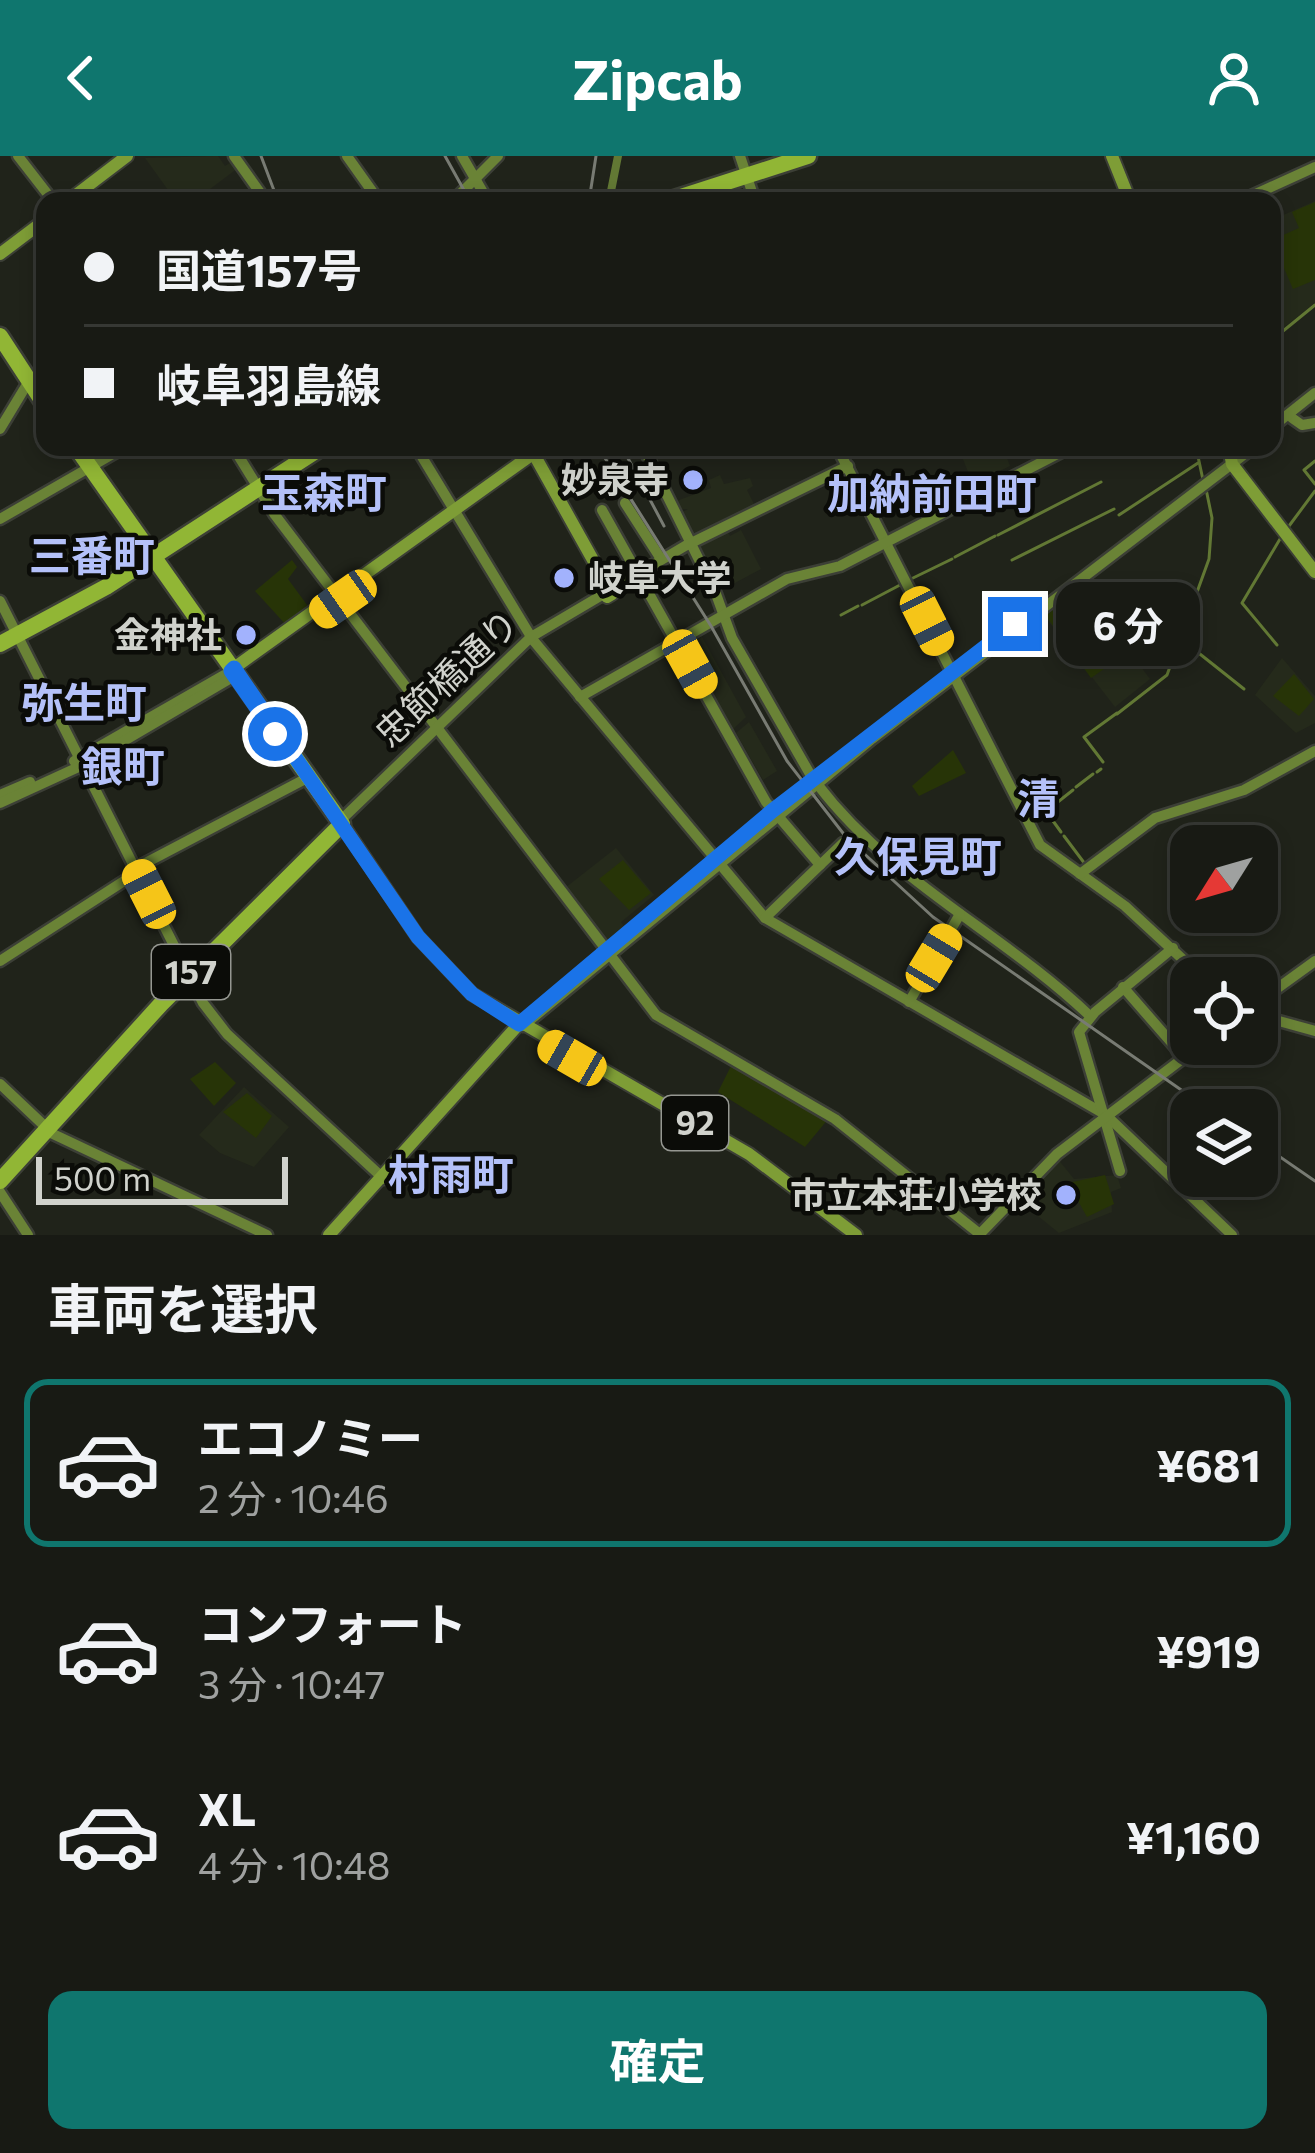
<!DOCTYPE html>
<html lang="ja">
<head>
<meta charset="utf-8">
<style>
  :root { --surface:#181a14; --page:#252722; --text:#f1f3f6; --muted:#9fa1a0; --line:#363834; --accent:#0f766e }
  body { margin:0; font-family:Commissioner,"Noto Sans JP",sans-serif; background:var(--page); color:var(--text); height:100vh; display:flex; flex-direction:column; font-size:45px; white-space:nowrap }
  * { box-sizing:border-box; margin:0 }
  p { font-size:39px; color:var(--muted) }
  .icon { flex:none; width:66px; height:66px; fill:none; stroke:currentColor; stroke-width:2; stroke-linecap:round; stroke-linejoin:round }
  .map { position:relative; height:1079px; overflow:hidden }
  .panel { display:flex; flex-direction:column; background:var(--surface); flex:1 }
  .panel>* { flex:none }
  .banner { position:absolute; left:36px; top:36px; width:1245px; height:264px; border-radius:24px; box-shadow:0 6px 18px #0003,0 0 0 3px var(--line); display:grid; align-content:center; height:264px; padding:0 48px; background:var(--surface) }
  .needle { width:78px; rotate:233deg }
  .tools { position:absolute; left:1170px; top:669px; display:grid; gap:24px }
  .tools a { display:grid; place-items:center; width:108px; height:108px; border-radius:24px; background:var(--surface); box-shadow:0 6px 18px #0003,0 0 0 3px var(--line); font-size:60px }
  .scale { position:absolute; left:36px; bottom:30px; width:252px; box-sizing:border-box; padding-left:12px; border:6px solid #d0d2cc; border-top:0; font-size:33px; line-height:42px; white-space:nowrap; color:#d0d2cc; -webkit-text-stroke:9px #0b0c08; paint-order:stroke }
  .end { position:absolute; width:54px; height:54px; margin:-27px; border:15px solid #1a73e8; background:#fff; box-shadow:0 0 0 6px #fff }
  .from { border-radius:50% }
  .bubble { position:absolute; height:84px; border-radius:24px; background:var(--surface); box-shadow:0 6px 18px #0003,0 0 0 3px var(--line); font-size:39px; font-weight:700; line-height:84px; text-align:center }
  .car { position:absolute; width:36px; height:72px; margin:-36px -18px; border-radius:15px; box-shadow:0 0 9px 3px #0007; background:linear-gradient(#f5c518 24%,#345 0 40%,#f5c518 0 76%,#345 0 86%,#f5c518 0) }
  .banner b { display:flex; align-items:center; gap:42px; height:114px; font-size:45px }
  .banner b+b { border-top:3px solid var(--line) }
  .banner i { width:30px; height:30px; background:var(--text) }
  ul { padding:0; list-style:none }
  li { display:flex; align-items:center; gap:36px; height:168px; margin:0 24px 18px; padding:0 24px; border:6px solid transparent; border-radius:24px }
  li div { flex:1 }
  li b { display:block; font-size:45px }
  li em { font-style:normal; font-weight:700 }
  li.current { border-color:var(--accent) }
  li>.icon { width:108px; height:108px; stroke-width:1.5 }
  h2 { padding:0 48px; font-size:54px; line-height:144px }
  .action { display:flex; gap:24px; margin-top:auto; padding:24px 48px }
  .action a { flex:1; height:138px; border-radius:24px; background:var(--accent); color:#fff; font-size:48px; font-weight:700; line-height:138px; text-align:center }
  header { display:flex; justify-content:space-between; align-items:center; height:156px; padding:0 48px; background:var(--accent); color:#fff; font-size:54px; font-weight:700 }
  .map>svg:first-child { display:block }
</style>
</head>
<body>
<header><svg class="icon" aria-label="back" viewBox="0 0 24 24"><path d="M15 5l-7 7 7 7"/></svg>Zipcab<svg class="icon" aria-label="person" viewBox="0 0 24 24"><circle cx="12" cy="8" r="4"/><path d="M4 21q1-7 8-7t8 7"/></svg></header>
<div class="map">
<svg width="1315" height="1079" viewBox="0 0 1315 1079">
  <rect width="100%" height="100%" fill="#20231a"/>
  <g fill="#252a1b">
    <polygon points="218,0 225,10 233,5 238,12 194,45 176,45 145,2"/>
    <polygon points="1315,45 1315,147 1277,177 1272,165 1272,64"/>
    <polygon points="958,291 1017,291 1018,294 1006,299 1010,310 973,328"/>
    <polygon points="720,319 724,328 750,322 753,330 747,334 755,350 690,380 679,358 688,353 676,353 674,346 711,332 709,324"/>
    <polygon points="727,374 730,380 741,374 761,413 720,435 697,390"/>
    <polygon points="1080,430 1150,523 1115,551 1043,458"/>
    <polygon points="702,481 746,561 732,574 685,490"/>
    <polygon points="1282,502 1315,540 1315,567 1296,577 1255,539"/>
    <polygon points="749,566 777,615 763,624 736,577"/>
    <polygon points="616,692 654,739 621,766 627,774 611,787 565,732"/>
    <polygon points="244,931 289,971 254,1011 220,997 199,979"/>
    <polygon points="1057,1002 1074,1023 1117,1019 1121,1032 1111,1036 1112,1056 1059,1077 1017,1043"/>
  </g>
  <g fill="#273407">
    <polygon points="1315,46 1315,124 1293,133 1272,84 1299,72 1292,56"/>
    <polygon points="292,404 297,411 288,423 310,453 287,470 255,435"/>
    <polygon points="1076,434 1102,462 1093,475 1101,485 1089,495 1101,489 1114,506 1091,522 1046,460"/>
    <polygon points="1294,518 1314,543 1299,560 1273,540"/>
    <polygon points="953,594 966,617 919,640 912,630"/>
    <polygon points="623,704 651,737 629,754 599,723"/>
    <polygon points="215,906 236,927 214,950 190,923"/>
    <polygon points="732,908 829,962 805,991 718,936"/>
    <polygon points="247,937 272,960 256,982 223,956"/>
    <polygon points="1105,1019 1114,1048 1087,1061 1068,1027"/>
  </g>
  <g fill="none" stroke-linecap="round" stroke-linejoin="round">
    <g stroke="#627834" stroke-width="3">
      <polyline points="1272,184 1315,149"/>
      <polyline points="1196,291 1203,324"/>
      <polyline points="1315,305 1304,314 1315,328"/>
      <polyline points="1119,359 1198,307"/>
      <polyline points="1289,370 1315,335"/>
      <polyline points="998,379 1101,326"/>
      <polyline points="955,401 995,380"/>
      <polyline points="1012,404 1114,353"/>
      <polyline points="913,422 952,403"/>
      <polyline points="862,449 900,429"/>
      <polyline points="841,459 858,450"/>
      <polyline points="1181,483 1244,533"/>
      <polyline points="1277,489 1242,447 1280,383"/>
      <polyline points="1117,558 1167,519 1209,403 1212,362 1206,333"/>
      <polyline points="1103,606 1084,581 1117,557"/>
      <polyline points="1097,616 1101,613"/>
      <polyline points="1076,631 1093,618"/>
      <polyline points="1049,653 1073,634"/>
      <polyline points="1048,658 1061,676"/>
      <polyline points="1064,680 1085,708"/>
    </g>
    <polyline stroke="#627834" stroke-width="8" points="609,45 618,0"/>
    <g stroke="#3c3f36" stroke-width="15">
      <g id="secondary">
        <polyline points="18,0 53,45"/>
        <polyline points="234,0 266,45"/>
        <polyline points="347,0 379,45"/>
        <polyline points="462,0 488,45"/>
        <polyline points="740,0 755,45"/>
        <polyline points="453,45 498,0"/>
        <polyline points="1240,45 1315,11"/>
        <polyline points="1292,262 1302,269 1315,267"/>
        <polyline points="1272,271 1315,237"/>
        <polyline points="0,273 29,225"/>
        <polyline points="233,291 275,359 656,859 835,963 981,1079"/>
        <polyline points="416,291 533,484 765,762 1106,959 1232,1079"/>
        <polyline points="643,291 716,438 732,482 814,625"/>
        <polyline points="837,291 1040,689 1125,750 1203,822"/>
        <polyline points="625,347 661,403"/>
        <polyline points="602,354 766,646 820,709"/>
        <polyline points="0,363 125,291"/>
        <polyline points="0,445 203,847 227,878 384,1023"/>
        <polyline points="580,541 787,423 840,410 1071,291"/>
        <polyline points="74,605 224,519"/>
        <path d="M818 629C892 726 1003 777 1090 860"/>
        <polyline points="0,639 30,626"/>
        <polyline points="0,647 83,609 238,518"/>
        <polyline points="340,665 531,481 685,390 848,310"/>
        <polyline points="136,712 309,621"/>
        <polyline points="1080,718 1155,662 1244,634 1315,595"/>
        <polyline points="765,762 843,687"/>
        <polyline points="0,805 138,716"/>
        <polyline points="1123,831 1184,901"/>
        <polyline points="909,846 960,758"/>
        <polyline points="1257,847 1315,805"/>
        <polyline points="1257,859 1315,875"/>
        <polyline points="523,870 872,583 1254,291"/>
        <polyline points="0,928 53,978 267,1079"/>
        <polyline points="1120,1015 1079,876 1095,856 1173,792"/>
        <polyline points="0,1036 28,1079"/>
        <polyline points="979,1079 1057,998 1202,888"/>
      </g>
    </g>
    <g stroke="#3c3f36" stroke-width="16">
      <g id="primary">
        <polyline points="1112,0 1130,45"/>
        <polyline points="68,45 127,0"/>
        <polyline points="0,98 45,64"/>
        <polyline points="1229,291 1232,308 1315,416"/>
        <polyline points="531,293 612,438 607,441"/>
        <polyline points="234,512 534,297"/>
        <polyline points="342,668 418,781 472,838 749,998 856,1079"/>
        <polyline points="329,1079 519,868"/>
      </g>
    </g>
    <g stroke="#3c3f36" stroke-width="21">
      <g id="highway">
        <polyline points="668,45 808,0"/>
        <polyline points="0,180 45,249"/>
        <polyline points="0,488 106,431 322,291"/>
        <polyline points="0,1025 161,848 342,668 76,291"/>
      </g>
    </g>
    <use href="#secondary" stroke="#6a8336" stroke-width="10"/>
    <use href="#primary" stroke="#7e9d36" stroke-width="12"/>
    <use href="#highway" stroke="#91b635" stroke-width="16"/>
    <g stroke="#787b73" stroke-width="3">
      <polyline points="261,0 278,45"/>
      <polyline points="445,0 470,45"/>
      <polyline points="589,45 596,0"/>
      <polyline points="598,291 711,470 787,605 846,681 933,761 1210,954"/>
      <polyline points="622,291 664,370"/>
      <polyline points="1257,985 1315,1025"/>
    </g>
  </g>
  <g fill="none" stroke-linecap="round" stroke-linejoin="round">
    <polyline stroke="#1a73e8" stroke-width="15" points="275,578 231,515 234,512 418,781 472,838 519,868 772,655 1015,468"/>
  </g>
  <g fill="#a2b2fd" stroke="#0b0c08" stroke-width="4.5">
    <circle cx="693" cy="324" r="12"/>
    <circle cx="564" cy="422" r="12"/>
    <circle cx="246" cy="479" r="12"/>
    <circle cx="1066" cy="1039" r="12"/>
  </g>
  <g text-anchor="middle" stroke-width="9" stroke-linejoin="round" paint-order="stroke">
    <g fill="#0b0c08" stroke="#959791" stroke-width="3">
      <rect x="152" y="789" width="78" height="54" rx="9"/>
      <rect x="662" y="940" width="66" height="54" rx="9"/>
    </g>
    <g font-size="33" font-weight="bold" fill="#d0d2cc">
      <text x="191" y="828">157</text>
      <text x="695" y="979">92</text>
    </g>
    <g font-size="36" font-weight="bold" fill="#d0d2cc" stroke="#0b0c08" text-anchor="end">
      <text x="669" y="337">妙泉寺</text>
      <text x="588" y="435" text-anchor="start">岐阜大学</text>
      <text x="222" y="492">金神社</text>
      <text x="1042" y="1052">市立本荘小学校</text>
    </g>
    <g font-size="36" fill="#d0d2cc" stroke="#0b0c08">
      <text transform="translate(447 522) rotate(-43)" y="13">忠節橋通り</text>
    </g>
    <g font-size="42" font-weight="bold" fill="#b4c1f9" stroke="#0b0c08">
      <text x="324" y="352">玉森町</text>
      <text x="932" y="353">加納前田町</text>
      <text x="92" y="415">三番町</text>
      <text x="84" y="562">弥生町</text>
      <text x="123" y="626">銀町</text>
      <text x="1038" y="658">清</text>
      <text x="918" y="716">久保見町</text>
      <text x="451" y="1034">村雨町</text>
    </g>
  </g>
</svg>
<div class="tools">
<a><svg class="needle" viewBox="-14 -14 28 28"><path d="M0-13l5 13h-10z" fill="#e53935"/><path d="M0 13l5-13h-10z" fill="#9fa1a0"/></svg></a>
<a><svg class="icon" aria-label="locate" viewBox="0 0 24 24"><circle cx="12" cy="12" r="6"/><path d="M12 2v4M12 18v4M2 12h4M18 12h4"/></svg></a>
<a><svg class="icon" aria-label="layers" viewBox="0 0 24 24"><path d="M12 4l9 5-9 5-9-5zM3 14l9 5 9-5"/></svg></a>
</div>
<div class="scale">500 m</div>
<i class="end from" style="left:275px;top:578px"></i>
<i class="end" style="left:1015px;top:468px"></i>
<div class="bubble" style="left:1056px;top:426px;width:144px">6 分</div>
<i class="car" style="left:343px;top:443px;rotate:235deg"></i>
<i class="car" style="left:927px;top:465px;rotate:153deg"></i>
<i class="car" style="left:690px;top:508px;rotate:151deg"></i>
<i class="car" style="left:149px;top:738px;rotate:333deg"></i>
<i class="car" style="left:934px;top:802px;rotate:31deg"></i>
<i class="car" style="left:572px;top:902px;rotate:300deg"></i>
<div class="banner">
<b><i class="from"></i>国道157号</b>
<b><i></i>岐阜羽島線</b>
</div>
</div>
<section class="panel">
<h2>車両を選択</h2>
<ul>
<li class="current"><svg class="icon" aria-label="car" viewBox="0 0 24 24"><path d="M5 17H2v-5l4-1 3-4h7l3 4 3 1v5h-3M9 17h6M6 11h13"/><circle cx="7" cy="17" r="2"/><circle cx="17" cy="17" r="2"/></svg><div><b>エコノミー</b><p>2 分 · 10:46</p></div><em>¥681</em></li>
<li><svg class="icon" aria-label="car" viewBox="0 0 24 24"><path d="M5 17H2v-5l4-1 3-4h7l3 4 3 1v5h-3M9 17h6M6 11h13"/><circle cx="7" cy="17" r="2"/><circle cx="17" cy="17" r="2"/></svg><div><b>コンフォート</b><p>3 分 · 10:47</p></div><em>¥919</em></li>
<li><svg class="icon" aria-label="car" viewBox="0 0 24 24"><path d="M5 17H2v-5l4-1 3-4h7l3 4 3 1v5h-3M9 17h6M6 11h13"/><circle cx="7" cy="17" r="2"/><circle cx="17" cy="17" r="2"/></svg><div><b>XL</b><p>4 分 · 10:48</p></div><em>¥1,160</em></li>
</ul>
<div class="action"><a>確定</a></div>
</section>
</body>
</html>
